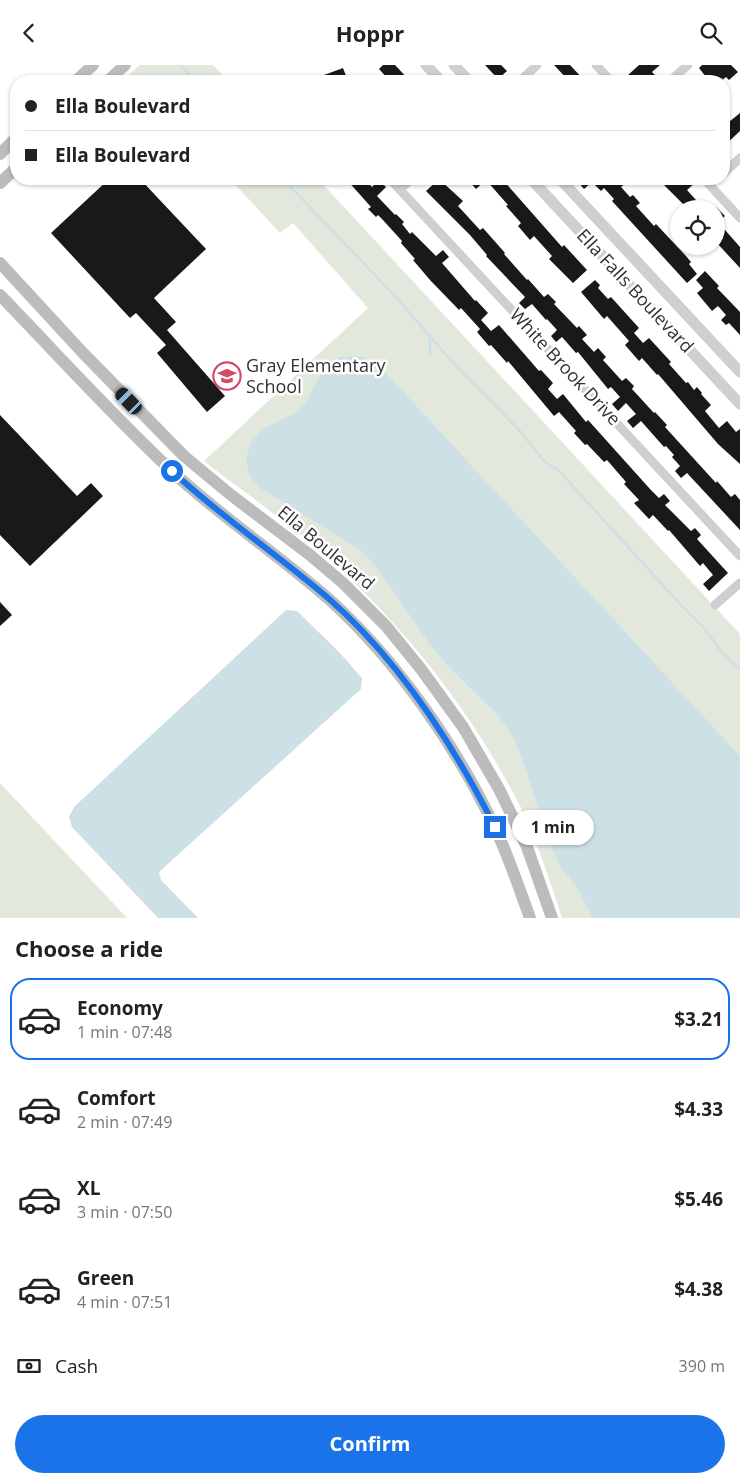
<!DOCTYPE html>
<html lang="en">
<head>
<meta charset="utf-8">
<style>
  :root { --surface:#fff; --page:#f6f6f6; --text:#222; --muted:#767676; --line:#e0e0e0; --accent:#1a73e8 }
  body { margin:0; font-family:"Open Sans",sans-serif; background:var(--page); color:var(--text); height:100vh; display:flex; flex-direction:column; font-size:19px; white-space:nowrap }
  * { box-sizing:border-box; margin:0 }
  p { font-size:16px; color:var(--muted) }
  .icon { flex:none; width:28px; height:28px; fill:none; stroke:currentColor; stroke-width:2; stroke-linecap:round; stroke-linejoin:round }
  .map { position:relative; height:853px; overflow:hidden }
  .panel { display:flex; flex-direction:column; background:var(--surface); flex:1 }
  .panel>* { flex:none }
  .banner { position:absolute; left:10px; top:10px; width:720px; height:110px; border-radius:20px; box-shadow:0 1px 4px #0004; display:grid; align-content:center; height:110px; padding:0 15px; background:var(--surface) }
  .buttons { position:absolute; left:670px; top:135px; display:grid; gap:10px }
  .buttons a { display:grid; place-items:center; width:55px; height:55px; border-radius:50%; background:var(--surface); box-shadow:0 1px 4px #0004; font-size:25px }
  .end { position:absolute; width:22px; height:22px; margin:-11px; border:6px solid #1a73e8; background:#fff; box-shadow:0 0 0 2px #fff }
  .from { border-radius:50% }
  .bubble { position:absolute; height:35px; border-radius:18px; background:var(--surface); box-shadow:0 1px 4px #0004; font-size:16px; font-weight:700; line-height:35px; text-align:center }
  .car { position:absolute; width:15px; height:30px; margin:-15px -8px; border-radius:6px; box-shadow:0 0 4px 1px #0007; background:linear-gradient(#222 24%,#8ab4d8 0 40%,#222 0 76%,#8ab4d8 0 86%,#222 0) }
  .banner b { display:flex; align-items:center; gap:18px; height:48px; font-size:19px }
  .banner b+b { border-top:1px solid var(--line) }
  .banner i { width:12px; height:12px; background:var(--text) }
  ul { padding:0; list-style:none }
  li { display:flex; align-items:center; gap:15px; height:82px; margin:0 10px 8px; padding:0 5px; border:2px solid transparent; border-radius:20px }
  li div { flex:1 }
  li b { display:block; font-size:19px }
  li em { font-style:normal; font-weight:700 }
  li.active { border-color:var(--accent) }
  li>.icon { width:45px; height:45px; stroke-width:1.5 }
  h2 { padding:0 15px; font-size:22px; line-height:60px }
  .pay { display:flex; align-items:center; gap:12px; height:55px; padding:0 15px; font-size:19px }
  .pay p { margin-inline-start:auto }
  .primary-button { display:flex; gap:10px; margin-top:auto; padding:10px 15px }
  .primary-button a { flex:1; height:58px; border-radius:30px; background:var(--accent); color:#fff; font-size:20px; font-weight:700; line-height:58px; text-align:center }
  header { display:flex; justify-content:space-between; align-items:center; height:65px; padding:0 15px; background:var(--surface); font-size:22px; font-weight:700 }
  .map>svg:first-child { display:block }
</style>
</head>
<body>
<header><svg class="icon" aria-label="back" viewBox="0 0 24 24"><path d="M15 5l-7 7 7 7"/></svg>Hoppr<svg class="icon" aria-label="search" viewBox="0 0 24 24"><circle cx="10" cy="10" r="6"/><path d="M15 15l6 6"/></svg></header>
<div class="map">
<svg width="740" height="853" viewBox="0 0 740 853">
  <rect width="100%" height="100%" fill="#fff"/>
  <g fill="#e3e8dc">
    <polygon points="140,0 213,0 228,16 122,16"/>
    <path d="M230 114H318L740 569V853H562C550 816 538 778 521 743 473 648 406 563 327 492 289 458 245 428 204 396L368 243 293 158 280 168Z"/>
    <polygon points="0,718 127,853 0,853"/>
  </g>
  <g fill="#cce0e6">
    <polygon points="362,291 384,306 740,691 740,853 593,853 578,824 560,801 549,777 523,696 513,672 498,650 448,601 429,578 375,500 359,484 260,423 249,410 246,394 251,377 263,364 295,348 305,339 324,303 342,292"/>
    <polygon points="286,545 297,546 338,586 362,613 361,624 159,807 161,815 198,853 158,853 72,762 69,752 74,742"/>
  </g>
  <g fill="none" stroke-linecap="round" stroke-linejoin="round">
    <g stroke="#cce0e6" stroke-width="2.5">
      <polyline points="181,0 195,16"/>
      <polyline points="283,114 394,230 456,301 521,367 543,395 559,406 679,538 704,563 724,590 740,604"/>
      <polyline points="430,289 430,271"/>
    </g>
  </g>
  <g fill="#191919">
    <polygon points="383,0 395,0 410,16 390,16 379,4"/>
    <polygon points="485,0 501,0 507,6 498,14"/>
    <polygon points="554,0 570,0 585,16 569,16"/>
    <polygon points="639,0 660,0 652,7 658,13 654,16 648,12 643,16 632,16 627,11"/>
    <polygon points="702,0 731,0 738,7 729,15 726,12 721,16 701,16 706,12 699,3"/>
    <polygon points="343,3 348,16 326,16 324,10"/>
    <polygon points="740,48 740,66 724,81 724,61"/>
    <polygon points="109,114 140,114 206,184 154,233 176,257 167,265 225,331 207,347 157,288 166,280 136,248 130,253 51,168"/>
    <polygon points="346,114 365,114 372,122 379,115 386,122 377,131 395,150 396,149 404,157 402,159 410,169 412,167 436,191 443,185 449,192 442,198 475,236 476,235 488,248 481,255 491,266 499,260 539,306 541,305 553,318 548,324 557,334 563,329 586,357 588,355 650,424 659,433 664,429 670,436 665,440 691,466 695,463 701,470 697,474 728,508 709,526 703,519 713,510 703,498 700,501 669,465 668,466 653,450 649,454 634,438 639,435 624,419 626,417 607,395 604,397 587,379 585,380 574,368 576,366 559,347 554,351 508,296 507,298 491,280 489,281 477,267 480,264 461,243 459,245 430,215 413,195 415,194 401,178 402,176 382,154 378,150 376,152 368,144 371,142"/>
    <polygon points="439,114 463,136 458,141 480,165 483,163 498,180 505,188 504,189 527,215 528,214 544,232 548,229 556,237 554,239 577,263 579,261 587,270 582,274 594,287 598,283 606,292 603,295 622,316 626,313 634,321 632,324 654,348 655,347 667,360 665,362 716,418 717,416 731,432 735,429 740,435 740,465 687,408 681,413 675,406 680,401 672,392 674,390 666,381 664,382 641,356 633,363 627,356 636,349 626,338 618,346 612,339 620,332 611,322 608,324 578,287 576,288 562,272 556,277 551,271 557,265 547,254 546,255 532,239 525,244 519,238 525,232 486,191 487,190 470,170 426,126"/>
    <polygon points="467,114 502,114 562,182 564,180 587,205 573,218 549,194 552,191 534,171 530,175 518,161 521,158 506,141 508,140 486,115 476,124"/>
    <polygon points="583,114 622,114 626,118 621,122 630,132 633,130 640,138 636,141 654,161 656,159 686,191 691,197 689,199 697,209 687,218 612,136 614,134 604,123 601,126 592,117 584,124 579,118"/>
    <polygon points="658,114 675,114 681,120 688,114 691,114 695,118 687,125 704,144 688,144"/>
    <polygon points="716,142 725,151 718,157 740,182 740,203 716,177"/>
    <polygon points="705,206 719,221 717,223 740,247 740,270 729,258 726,260 721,255 726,250 718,241 712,246 697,228 703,223 696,215"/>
    <polygon points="595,215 600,220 598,223 608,234 611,232 639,263 634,268 643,278 649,273 671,297 669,299 686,318 688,317 694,325 697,322 702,328 701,329 711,340 705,346 719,363 727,356 736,367 740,364 740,399 718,379 658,309 657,310 642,293 639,296 625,280 629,276 607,251 604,254 581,227"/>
    <polygon points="0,350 77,431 91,418 103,431 30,501 0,470"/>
    <polygon points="0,537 12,550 0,561"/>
  </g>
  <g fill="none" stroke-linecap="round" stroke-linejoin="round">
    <g stroke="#cfcfcf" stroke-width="9">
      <polyline points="596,0 611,16"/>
      <polyline points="520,16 537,0"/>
      <polyline points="670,16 688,0"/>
      <polyline points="724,108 740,93"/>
      <polyline points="390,114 740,491"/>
      <polyline points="704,114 740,153"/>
      <polyline points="400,124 412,114"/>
      <polyline points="715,540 740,518"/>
    </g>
    <g stroke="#cfcfcf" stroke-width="11">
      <polyline points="426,0 441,16"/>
      <polyline points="454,0 469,16"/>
      <polyline points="531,114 740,339"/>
      <polyline points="560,114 740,307"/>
    </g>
    <g stroke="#bcbcbc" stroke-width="12">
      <polyline points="76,16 93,0"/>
      <polyline points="108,16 125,0"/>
      <polyline points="0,89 16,73"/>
      <polyline points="0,118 16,103"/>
      <polyline points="0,198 83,288 184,391 231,430 310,490 343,518 386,561 421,604 463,662 499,724 527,782 552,853"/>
      <path d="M0 230C58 290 114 352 175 409 224 454 280 491 330 535 397 596 457 682 495 763 509 792 519 823 530 853"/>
    </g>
  </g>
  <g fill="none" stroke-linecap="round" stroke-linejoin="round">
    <path stroke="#1a73e8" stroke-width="6" d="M172 406C221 452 277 489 328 533 399 595 453 679 495 762"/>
  </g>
  <defs>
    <g id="school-ring" transform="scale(1.4375)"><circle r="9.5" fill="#fff" stroke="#d24b67" stroke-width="1.5"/><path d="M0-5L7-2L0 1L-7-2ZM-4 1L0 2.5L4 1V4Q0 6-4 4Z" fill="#d24b67"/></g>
  </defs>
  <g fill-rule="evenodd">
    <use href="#school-ring" x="227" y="311"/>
  </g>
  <g text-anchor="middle" stroke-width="5" stroke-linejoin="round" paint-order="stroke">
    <g font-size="18" fill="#323232" stroke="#fff">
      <text transform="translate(635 226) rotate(47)" y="6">Ella Falls Boulevard</text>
      <text transform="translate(565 302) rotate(47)" y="6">White Brook Drive</text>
      <text transform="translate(326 483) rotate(40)" y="6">Ella Boulevard</text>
    </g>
    <g font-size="18" fill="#323232" stroke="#fff" text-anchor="start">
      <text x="246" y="307">Gray Elementary<tspan x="246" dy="21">School</tspan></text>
    </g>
  </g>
</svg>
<div class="buttons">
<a><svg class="icon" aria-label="locate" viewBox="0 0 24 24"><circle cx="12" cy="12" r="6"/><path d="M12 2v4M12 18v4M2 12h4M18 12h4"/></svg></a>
</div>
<i class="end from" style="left:172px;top:406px"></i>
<i class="end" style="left:495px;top:762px"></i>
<div class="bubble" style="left:512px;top:745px;width:82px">1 min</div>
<i class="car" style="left:129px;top:336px;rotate:316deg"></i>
<div class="banner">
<b><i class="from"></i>Ella Boulevard</b>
<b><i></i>Ella Boulevard</b>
</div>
</div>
<section class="panel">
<h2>Choose a ride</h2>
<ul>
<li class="active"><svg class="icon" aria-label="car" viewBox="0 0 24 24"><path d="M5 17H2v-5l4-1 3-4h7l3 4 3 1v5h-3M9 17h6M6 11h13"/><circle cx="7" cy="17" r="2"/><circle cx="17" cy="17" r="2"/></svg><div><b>Economy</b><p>1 min · 07:48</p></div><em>$3.21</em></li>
<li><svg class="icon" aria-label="car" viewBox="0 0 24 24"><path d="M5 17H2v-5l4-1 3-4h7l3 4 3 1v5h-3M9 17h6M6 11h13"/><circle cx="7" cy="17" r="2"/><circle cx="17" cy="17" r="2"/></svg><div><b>Comfort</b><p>2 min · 07:49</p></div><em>$4.33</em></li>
<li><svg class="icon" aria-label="car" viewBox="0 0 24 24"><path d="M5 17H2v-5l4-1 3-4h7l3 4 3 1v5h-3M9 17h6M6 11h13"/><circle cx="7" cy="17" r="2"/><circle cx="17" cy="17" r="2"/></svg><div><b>XL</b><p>3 min · 07:50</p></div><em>$5.46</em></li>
<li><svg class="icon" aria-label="car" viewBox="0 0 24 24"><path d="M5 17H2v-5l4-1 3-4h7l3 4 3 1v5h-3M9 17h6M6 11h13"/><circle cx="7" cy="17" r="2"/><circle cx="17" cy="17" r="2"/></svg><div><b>Green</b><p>4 min · 07:51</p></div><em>$4.38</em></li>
</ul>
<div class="pay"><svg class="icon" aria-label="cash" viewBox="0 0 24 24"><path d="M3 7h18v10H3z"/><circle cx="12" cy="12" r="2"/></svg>Cash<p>390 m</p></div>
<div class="primary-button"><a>Confirm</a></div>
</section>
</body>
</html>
